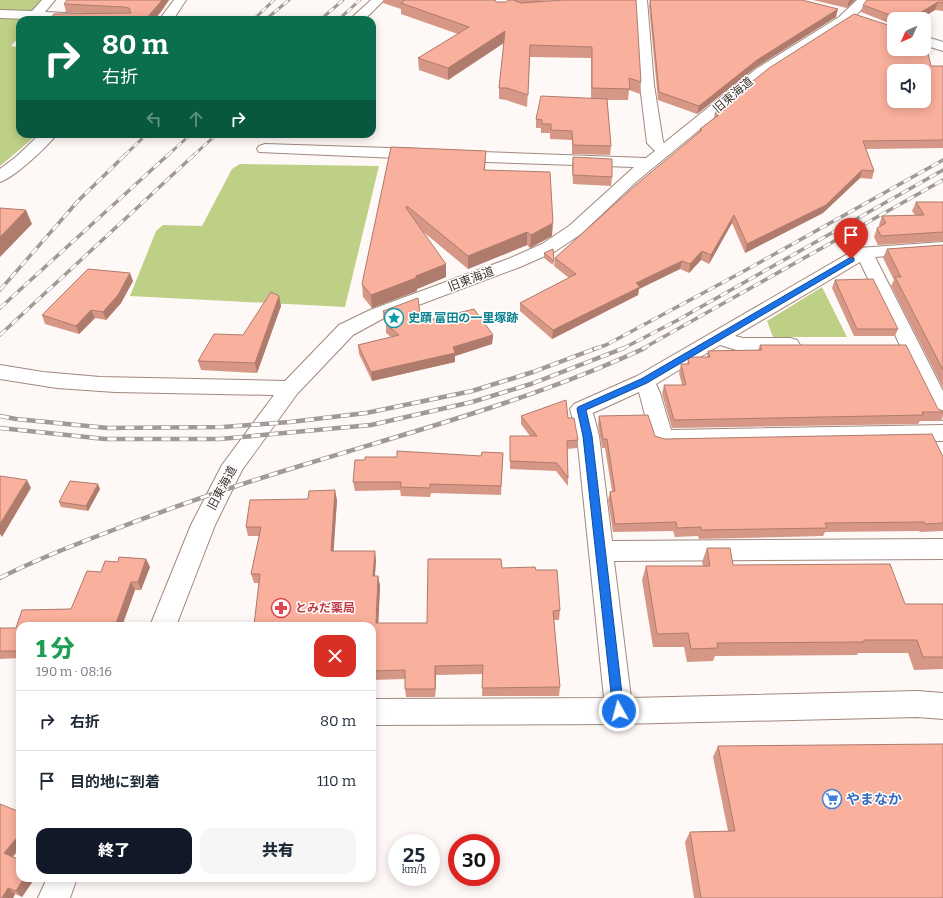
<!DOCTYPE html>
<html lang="ja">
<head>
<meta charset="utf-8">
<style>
	:root { --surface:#fff; --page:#f6f6f7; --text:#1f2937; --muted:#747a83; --line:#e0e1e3; --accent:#111827 }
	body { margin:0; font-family:Bitter,"Noto Sans JP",serif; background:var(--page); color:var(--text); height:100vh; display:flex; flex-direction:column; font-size:15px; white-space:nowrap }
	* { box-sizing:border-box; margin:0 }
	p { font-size:13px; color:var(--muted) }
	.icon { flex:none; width:22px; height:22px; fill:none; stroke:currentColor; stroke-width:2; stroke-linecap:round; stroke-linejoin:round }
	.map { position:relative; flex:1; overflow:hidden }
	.details { position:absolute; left:16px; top:622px; width:360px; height:260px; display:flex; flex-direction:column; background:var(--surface); border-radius:12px; box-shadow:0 2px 10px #0003 }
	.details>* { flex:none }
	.guide { position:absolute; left:16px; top:16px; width:360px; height:122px; border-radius:12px; box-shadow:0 2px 10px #0003; background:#0b6e4f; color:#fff; overflow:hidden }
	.needle { width:26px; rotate:225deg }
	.controls { position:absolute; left:887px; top:12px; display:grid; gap:8px }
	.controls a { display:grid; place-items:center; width:44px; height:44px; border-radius:8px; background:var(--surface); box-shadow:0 2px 10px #0003; font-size:20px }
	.speed { position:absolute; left:388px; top:834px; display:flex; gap:8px; font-size:20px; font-weight:700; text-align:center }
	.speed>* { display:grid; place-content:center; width:52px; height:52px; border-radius:50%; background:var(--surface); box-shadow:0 2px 10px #0003; line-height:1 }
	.speed small { font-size:10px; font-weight:400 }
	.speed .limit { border:6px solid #d22; background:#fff; color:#111 }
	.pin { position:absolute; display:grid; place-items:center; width:34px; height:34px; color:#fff; margin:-41px -17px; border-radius:50% 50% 50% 0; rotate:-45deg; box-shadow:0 0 4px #0007 }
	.pin .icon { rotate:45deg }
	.me { position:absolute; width:44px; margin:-22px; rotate:353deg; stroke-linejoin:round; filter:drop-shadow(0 0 3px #0008) }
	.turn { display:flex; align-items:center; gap:14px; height:84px; padding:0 20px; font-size:18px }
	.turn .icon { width:52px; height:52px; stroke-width:2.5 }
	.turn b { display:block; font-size:28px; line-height:34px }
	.lanes { display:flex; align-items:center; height:38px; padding:0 20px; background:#0003; justify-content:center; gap:20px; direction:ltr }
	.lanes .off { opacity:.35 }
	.round { display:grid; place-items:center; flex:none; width:42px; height:42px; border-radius:12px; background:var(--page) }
	.head { display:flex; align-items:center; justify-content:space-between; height:68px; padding:0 20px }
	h1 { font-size:24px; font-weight:800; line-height:30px; color:#1e9e55 }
	.primary-button { display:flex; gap:8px; margin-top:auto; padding:8px 20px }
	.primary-button a { flex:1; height:46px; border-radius:12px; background:var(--accent); color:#fff; font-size:16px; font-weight:800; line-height:46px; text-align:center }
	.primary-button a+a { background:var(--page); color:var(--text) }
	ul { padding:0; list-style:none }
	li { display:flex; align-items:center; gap:12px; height:60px; padding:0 20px; border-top:1px solid var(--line) }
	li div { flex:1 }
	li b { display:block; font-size:15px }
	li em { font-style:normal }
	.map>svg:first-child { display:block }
</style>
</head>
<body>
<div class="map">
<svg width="943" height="898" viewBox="0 0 943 898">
	<rect width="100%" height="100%" fill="#fef8f6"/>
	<g fill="#becf86">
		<path d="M0,0h44l-10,10 -6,2 -28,-1z"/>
		<path d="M0,18l34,1 -14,1v16l-9,10 9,2v86h18l-38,32z"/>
		<path d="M240,164l139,2 -34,141 -215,-11 26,-65 7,-6 39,1 30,-57z"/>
		<path d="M822,287l25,50h-74l-6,-16z"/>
	</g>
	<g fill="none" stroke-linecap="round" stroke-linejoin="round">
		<g stroke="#a0887e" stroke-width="2">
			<g id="minor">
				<path d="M42,0h13l-10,12 80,4 5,1 2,3h-77l-55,-2v-8l32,1z"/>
				<path d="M174,0h12l-13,20h-14z"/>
				<path d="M371,0h13l-20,20h-15z"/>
				<path d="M635,0h12l7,85 9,57 1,1 92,-74 83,-52 18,-17h13l-21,23 -83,52 -129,106 -56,53 -27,18 -34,15 -136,51 -31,17 -56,59 -55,76 -27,55 -39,101h-26l41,-101 31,-60 52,-70 -159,-3 -58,-4 -57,-9v-14l43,7 57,5 185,4 54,-56 31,-15 138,-51 34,-15 27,-18 65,-59 -178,-6 -6,-2 -2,-3 2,-3 6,-2 190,7 9,-7 -8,-8 -7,-58z"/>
				<path d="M924,36l19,6v9l-19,-6z"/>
				<path d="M40,134h17c-9,12 -43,44 -57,48v-13l17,-13z"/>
				<path d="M265,144l155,5 6,2 2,3 -2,3 -6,2 -161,-7 -2,-3 2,-3z"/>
				<path d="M943,242v10l-68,5 68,134v29l-8,-3 -3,-5 -72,-150 -125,74 8,2h47l7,2 3,5 -3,5 -7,2h-47l-23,-7 -64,39 4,9 11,37 272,-5v16l-281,5 -8,-2 -3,-6 -12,-46 -46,21 6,23 13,105 331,-2v20l-329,2 17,137 286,-7 26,2v26l-26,-2 -298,7 -247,1v-26l232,-1 -27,-262 -7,-27 4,-5 63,-28 221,-128z"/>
				<path d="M47,878h30l-7,20h-32z"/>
			</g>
		</g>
		<use href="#minor" fill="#fff" fill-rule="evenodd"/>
		<g stroke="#a19996" stroke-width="3">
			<g id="rail-far2">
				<path d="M253,20l21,-20"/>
				<path d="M265,20l24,-20"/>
				<path d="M320,20l23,-20"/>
				<path d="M338,20l22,-20"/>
				<path d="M125,155l22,-21"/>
				<path d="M168,155l23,-21"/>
				<path d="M194,155l23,-21"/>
			</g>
		</g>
		<g stroke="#a19996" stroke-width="3.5">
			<g id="rail-far1">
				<path d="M0,290l78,-89 48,-47"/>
				<path d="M0,308l169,-154"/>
				<path d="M0,335l195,-181"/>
				<path d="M594,349l12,-4 140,-75 197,-110"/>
				<path d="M622,349l54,-28 267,-151"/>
				<path d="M642,349l301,-169"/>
			</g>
		</g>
		<g stroke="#a19996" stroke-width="4.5">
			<g id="rail">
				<path d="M0,416l16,3 92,9 115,-1 67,-5 76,-9 106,-22 61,-19 64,-24"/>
				<path d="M0,428l105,11h115l151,-14 101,-23 59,-18 93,-36"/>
				<path d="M0,578c35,-18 71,-32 108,-46 64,-25 129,-47 195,-67 115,-35 232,-66 342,-117"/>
			</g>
		</g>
		<use href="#rail-far2" stroke="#fff" stroke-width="2" stroke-dasharray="6" stroke-linecap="butt"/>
		<use href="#rail-far1" stroke="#fff" stroke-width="2.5" stroke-dasharray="8" stroke-linecap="butt"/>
		<use href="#rail" stroke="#fff" stroke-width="3" stroke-dasharray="9" stroke-linecap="butt"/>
	</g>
	<g fill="#d69786">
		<path d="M169,0l-9,13 -54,1 -40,-2 -2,-8z"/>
		<path d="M383,0h112l1,2h10l2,-2h50l-17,1 100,81 -1,12 -11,-4 -1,10h-21l4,46 -1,9 -38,-1v-14l-22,-1v-6h-9v-5h-5v-9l55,-21v-40l-61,-1 -3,50 -21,-7 -7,-1v-11l5,-45 -56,37 -29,-10 -1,-12 40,-24 -57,-20v-5l-18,-6z"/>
		<path d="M650,0l186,17 -81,51 -58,46 -39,-14 -9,-94z"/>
		<path d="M813,0h42l-8,8z"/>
		<path d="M943,0v11l-8,-1 -15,9h-26v6l-33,-13 2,-7z"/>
		<path d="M931,66h12v82l-77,1 8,22 -2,8 -12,-1 -37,35 -78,40 -13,-30 -23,41 -8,-4 -12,13 -9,-4 -41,20 -1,6 -86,44 -32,-28v-8l49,-25 -15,-12 1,-8 144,-126 1,-3 14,-11 1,-6z"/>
		<path d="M391,147l95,4 -1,19 67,66 -22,12 -3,-3 -59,24 -47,-39 25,47 -29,12v2l-45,17 -9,-11 -1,-13z"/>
		<path d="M573,157l39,20 -1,9 -38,-2 -1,-18z"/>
		<path d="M916,202h27v39l-65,4 -4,-8 3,-9 3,-1 -1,-2 3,-9 33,-1 -3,-4z"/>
		<path d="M943,245v143l-52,-102 3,-6 -11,-22 4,-9z"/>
		<path d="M544,253l10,8 -1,4 -9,-7z"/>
		<path d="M835,280l63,49 -3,7h-41l-22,-48z"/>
		<path d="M133,281l-12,22 -15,17 -11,-2 -16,16 -34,-10 -3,-9z"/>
		<path d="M279,296l2,10 -24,67 -56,-3 -3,-9 45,-26z"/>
		<path d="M383,311l38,11 72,13 -1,9 -37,12v6l-83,19 -13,-27 -1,-9 33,-8 -5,-4v-9h1l-4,-4z"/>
		<path d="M760,345l178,64 5,2v5l-2,5h-21l-2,3 -246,4 -10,-34 2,-9h18l-3,-12 2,-9h6l1,-5 19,-2 1,-6 50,-1z"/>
		<path d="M521,416l47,2 10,22 -1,8 -10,1 1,29v8l-12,-15 -46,-2v-33h20l-9,-12z"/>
		<path d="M599,416l65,23 279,18v74l-23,1 -1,-1 -94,1 -2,4 -124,3 -1,-3 -23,1 -2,-6 -60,1 -5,-32 2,-8 2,-1 -7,-43h-3l-4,-23z"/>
		<path d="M503,453l-2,42 -70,-2 -1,4 -29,-1 -1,-6 -45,1 -2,-9 12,-22 32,-3 84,-1z"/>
		<path d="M100,489l-12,22 -27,-4 -2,-5z"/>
		<path d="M337,500l-4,51 43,9 -1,16h3l2,10 -2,37h49l75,-55 34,2 24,40 -1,10h-5l6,67 -1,9h-77l1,-22 -47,1 -1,22h-29l-1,-8v-10l-33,1v-54l-118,-1 5,-42h-5l-3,-9 8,-38h-11l-2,-9z"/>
		<path d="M707,548l26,17 172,39h38v65l-29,1 -6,-17h-50l-1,2 -142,1 -2,5 -26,1 -3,-15h-31l-11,-67 4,-14h57l-1,-4z"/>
		<path d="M119,557l27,2 4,8 -9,23h-6l-13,36h-102v32l-20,1v-31h16l6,-18 49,-1 16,-38 14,1 4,-11 13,1z"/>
		<path d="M718,746l225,152h-249l-9,-56 5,-10 38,-1 -15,-74z"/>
		<path d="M20,812v36l-7,9 7,21h15l-13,19 -7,-3 -2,4h-13z"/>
	</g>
	<g fill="#ae7b6d">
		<path d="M162,0h7l-9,13 -6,7h-9z"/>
		<path d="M850,0h5l-8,8 2,-7z"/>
		<path d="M938,2l-3,8 -15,9h-3l1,-5z"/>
		<path d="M838,9l-2,8 -81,51 -58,46 2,-8 58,-46z"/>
		<path d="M505,31v11l-57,38v-12z"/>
		<path d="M862,170l-2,8 -37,35 -78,40 2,-9z"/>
		<path d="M26,210l6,14 -32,33v-20z"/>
		<path d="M734,215l-2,8 -23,41 2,-9z"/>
		<path d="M553,223l-1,13 -22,12 1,-13z"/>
		<path d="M527,232v13l-59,24v-13z"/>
		<path d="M702,251l-1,9 -12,13 1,-9z"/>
		<path d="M682,261l-2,8 -41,20 -1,6 -86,44 1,-9 83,-47z"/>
		<path d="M446,264v13l-29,12v2l-45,17 -1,-13 45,-19z"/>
		<path d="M130,273l3,8 -12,22 -15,17 -3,-8z"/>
		<path d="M279,296l2,10 -24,67 -2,-10z"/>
		<path d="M91,310l4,8 -16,16 -3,-8z"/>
		<path d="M493,335l-1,9 -37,12v6l-83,19 -1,-9z"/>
		<path d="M27,480l4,8 -29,49 -2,-3v-10z"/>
		<path d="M98,484l2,5 -12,22 -2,-5z"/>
		<path d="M335,490l2,10 -4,61 -2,-10z"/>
		<path d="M375,551l1,9 -2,26 -1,-10z"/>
		<path d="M146,559l4,8 -9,23 -3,-8z"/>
		<path d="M378,576l2,10 -2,46 -2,-9z"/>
		<path d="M131,582l4,8 -13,36h-7z"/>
		<path d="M435,666l1,9 -1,22z"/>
		<path d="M20,834v14l-10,11 -6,-6z"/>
		<path d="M24,878h11l-13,19 -6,-6z"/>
		<path d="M8,888l7,6 -2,4h-11z"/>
	</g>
	<g fill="#f9b09c" stroke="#ae7b6d" fill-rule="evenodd">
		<path d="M67,0h95l-4,5 -13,15h-96l5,-6 77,-1 -2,-5 -6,-1 -59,-3z"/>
		<path d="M404,0h91l1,2h10l2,-2h7v1l6,2 42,-3h73l5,82 -12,-4 1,11 -38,-1v-41l-62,-2 -2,50 -21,-7h-8l6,-57 -57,37 -30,-10 51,-31 -68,-24 4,-3z"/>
		<path d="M650,0h152l36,9 -81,51 -58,46 -40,-14z"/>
		<path d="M867,0h76v3l-5,-1 -20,12 1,5h-21v-1l-35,-13z"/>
		<path d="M854,14l40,13v22h30v-12l7,29h12v74l-80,1 11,30 -12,-1 -36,35 -79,39 -13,-29 -23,40 -9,-4 -12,13 -8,-3 -46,22 4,4 -87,43 -33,-27 56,-29 -21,-16 82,-74 65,-54 -2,-1 20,-15 -5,-2 54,-44zM894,71h30v30h-30z"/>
		<path d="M541,96l66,3 4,47 -38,-1 -1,-14 -21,-1v-6h-9v-4l-6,-1z"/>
		<path d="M391,147l95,4 -2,19 66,2 3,51 -22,12 -4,-3 -59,24 -61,-50 -1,2 40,56 -30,12v2l-45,17 -9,-11z"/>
		<path d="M573,157l39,2v18l-39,-2z"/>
		<path d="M916,202h27v30l-62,4 -4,-8 9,-5 -4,-7 42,-1z"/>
		<path d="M0,208l26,2 -26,27z"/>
		<path d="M943,245v125l-48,-93h6l-14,-28z"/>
		<path d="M553,249l1,12 -10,-8z"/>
		<path d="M88,269l42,4 -12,22 -15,17 -12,-2 -15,16 -34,-11z"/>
		<path d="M873,279l25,50h-41l-22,-49z"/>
		<path d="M271,292l8,4 -24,67 -57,-2 16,-27 29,1z"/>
		<path d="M418,298l3,24 53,-13 19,26 -40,12 2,6 -84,19 -13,-27 41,-10 -13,-11 6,-3 -9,-10z"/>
		<path d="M760,345h146l32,64 5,2v1h-21l1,3 -249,5 -10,-35h22l-5,-21h8l-1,-5 3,-2h19l-2,-6 54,-1z"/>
		<path d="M566,400l2,18h6l4,22 -11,1 1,37 -11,-15 -47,-2v-25h27l-16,-20z"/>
		<path d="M648,415l7,21 9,3 268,-5 11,23v66l-18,1 -1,-2 -99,1 2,5 -126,2v-3l-24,1 -1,-6 -61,2 -5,-32 5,-1 -8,-52h-4l-4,-23z"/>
		<path d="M397,451l84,5 1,-4 21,1 -2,33 -71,-2v4l-30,-1 1,-5h-48l2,-22h10v-3h32z"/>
		<path d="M0,476l27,4 -27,44z"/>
		<path d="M70,481l28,3 -12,22 -27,-4z"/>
		<path d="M335,490l-4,61h44l-2,25h5l-2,47h51l1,-64h73l1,9 33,-1 1,3h21l3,40 -7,1 7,76 -78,1 1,-23 -48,1v23h-30v-19l-33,1v-45h-174l1,-2 55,1 6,-51h-9l10,-47h-15l4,-27 58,-1 1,-8z"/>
		<path d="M707,548h23l3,17 157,-1 15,40h38v53h-20l-6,-17h-53v2l-147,1 1,5 -27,1 -3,-16 -31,1 -11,-68h64z"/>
		<path d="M119,557l27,2 -8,23h-7l-16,44h-95v25h-20v-23h16l6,-18 49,-1 16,-38 14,1 4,-11 13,1z"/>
		<path d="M943,744v154h-242l-11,-66 45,-1 -17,-85z"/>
		<path d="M0,804l20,8v22l-16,19 16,7v18h4l-8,13 -8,-3 -6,10h-2z"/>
	</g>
	<path fill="#1a73e8" stroke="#114b97" d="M851,257l3,1v3l-207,122 -61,27 6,26 32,275 -1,4 -4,1 -4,-1 -2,-4 -30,-275 -6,-27 1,-2 63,-28z"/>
	<defs>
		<g id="sight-ring" transform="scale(1)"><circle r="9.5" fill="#fff" stroke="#0f9aa8" stroke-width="1.5"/><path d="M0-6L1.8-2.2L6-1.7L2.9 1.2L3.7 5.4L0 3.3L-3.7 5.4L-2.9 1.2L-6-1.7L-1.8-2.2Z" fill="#0f9aa8"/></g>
		<g id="pharmacy-ring" transform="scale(1)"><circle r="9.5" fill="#fff" stroke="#e0444e" stroke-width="1.5"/><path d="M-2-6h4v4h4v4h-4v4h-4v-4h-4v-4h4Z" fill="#e0444e"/></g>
		<g id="supermarket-ring" transform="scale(1)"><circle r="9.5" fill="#fff" stroke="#3f7fe0" stroke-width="1.5"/><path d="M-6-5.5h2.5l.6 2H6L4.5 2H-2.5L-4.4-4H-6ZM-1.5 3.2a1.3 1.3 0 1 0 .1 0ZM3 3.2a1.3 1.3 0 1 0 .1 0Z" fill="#3f7fe0"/></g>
	</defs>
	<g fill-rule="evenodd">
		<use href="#sight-ring" x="394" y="318"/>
		<use href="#pharmacy-ring" x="281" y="608"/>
		<use href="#supermarket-ring" x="832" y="799"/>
	</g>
	<g text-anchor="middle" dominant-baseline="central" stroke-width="3" stroke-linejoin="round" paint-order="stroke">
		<g font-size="12" fill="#3f3531" stroke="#fff">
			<text transform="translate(733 95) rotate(-40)">旧東海道</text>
			<text transform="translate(471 279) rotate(-21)">旧東海道</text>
			<text transform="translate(222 488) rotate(-62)">旧東海道</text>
		</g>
		<g font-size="12" font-weight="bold" fill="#0d838f" stroke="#fff" text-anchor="start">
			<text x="408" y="318">史蹟 富田の一里塚跡</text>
		</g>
		<g font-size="12" font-weight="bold" fill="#be3a42" stroke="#fff" text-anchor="start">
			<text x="295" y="608">とみだ薬局</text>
		</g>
		<g font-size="14" font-weight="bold" fill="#366cbe" stroke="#fff" text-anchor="start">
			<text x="846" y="799">やまなか</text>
		</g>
	</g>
</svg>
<div class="controls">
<a><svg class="needle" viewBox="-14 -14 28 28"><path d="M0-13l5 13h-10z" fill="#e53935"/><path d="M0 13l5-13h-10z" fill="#747a83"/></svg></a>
<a><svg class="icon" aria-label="sound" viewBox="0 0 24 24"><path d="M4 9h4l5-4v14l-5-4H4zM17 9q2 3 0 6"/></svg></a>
</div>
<div class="speed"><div>25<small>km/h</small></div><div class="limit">30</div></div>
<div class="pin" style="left:851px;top:259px;background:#d93025"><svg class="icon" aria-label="arrive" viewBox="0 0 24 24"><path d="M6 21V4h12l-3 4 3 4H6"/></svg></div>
<svg class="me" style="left:619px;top:711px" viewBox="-20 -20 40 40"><circle r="17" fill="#1a73e8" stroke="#fff" stroke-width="3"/><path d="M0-11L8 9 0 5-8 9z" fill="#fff"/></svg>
<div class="guide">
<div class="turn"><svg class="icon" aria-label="right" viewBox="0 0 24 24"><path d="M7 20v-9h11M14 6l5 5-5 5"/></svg><div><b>80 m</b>右折</div></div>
<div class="lanes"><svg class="icon off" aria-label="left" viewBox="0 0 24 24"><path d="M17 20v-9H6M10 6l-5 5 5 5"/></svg><svg class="icon off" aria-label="ahead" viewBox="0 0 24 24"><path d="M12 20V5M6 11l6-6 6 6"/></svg><svg class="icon" aria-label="right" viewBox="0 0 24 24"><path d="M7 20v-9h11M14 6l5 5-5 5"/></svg></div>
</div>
<section class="details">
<div class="head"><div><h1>1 分</h1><p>190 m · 08:16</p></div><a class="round" style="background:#d93025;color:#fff"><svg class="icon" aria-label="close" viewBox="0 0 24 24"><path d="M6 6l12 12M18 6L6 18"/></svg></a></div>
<ul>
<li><svg class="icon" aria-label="right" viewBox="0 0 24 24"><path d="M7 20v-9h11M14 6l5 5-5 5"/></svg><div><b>右折</b></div><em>80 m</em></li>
<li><svg class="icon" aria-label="arrive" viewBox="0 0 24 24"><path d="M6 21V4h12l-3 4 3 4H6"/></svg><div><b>目的地に到着</b></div><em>110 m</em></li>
</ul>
<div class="primary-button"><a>終了</a><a>共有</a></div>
</section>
</div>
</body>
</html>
